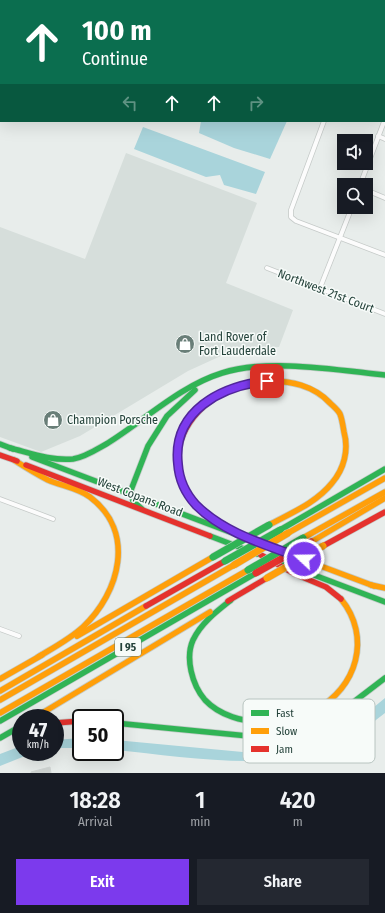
<!DOCTYPE html>
<html lang="en">
<head>
<meta charset="utf-8">
<style>
	:root { --surface:#171b24; --page:#242831; --text:#f1f3f6; --muted:#9ea1a6; --accent:#7c3aed }
	body { margin:0; font-family:"Fira Sans Condensed",sans-serif; background:var(--page); color:var(--text); height:100vh; display:flex; flex-direction:column; font-size:15px; white-space:nowrap }
	* { box-sizing:border-box; margin:0 }
	p { font-size:13px; color:var(--muted) }
	.icon { flex:none; width:22px; height:22px; fill:none; stroke:currentColor; stroke-width:2; stroke-linecap:round; stroke-linejoin:round }
	.map { position:relative; height:773px; overflow:hidden }
	.sheet { display:flex; flex-direction:column; background:var(--surface); flex:1 }
	.sheet>* { flex:none }
	.hud { position:absolute; left:0px; top:0px; width:385px; height:122px; box-shadow:0 4px 16px #0002; background:#0b6e4f; color:#fff; overflow:hidden }
	.tools { position:absolute; left:337px; top:134px; display:grid; gap:8px }
	.tools a { display:grid; place-items:center; width:36px; height:36px; border-radius:0px; background:var(--surface); box-shadow:0 4px 16px #0002; font-size:20px }
	.speed { position:absolute; left:12px; top:709px; display:flex; gap:8px; font-size:20px; font-weight:700; text-align:center }
	.speed>* { display:grid; place-content:center; width:52px; height:52px; border-radius:50%; background:var(--surface); box-shadow:0 4px 16px #0002; line-height:1 }
	.speed small { font-size:10px; font-weight:400 }
	.speed .limit { border:2px solid #111; border-radius:6px; background:#fff; color:#111 }
	.pin { position:absolute; display:grid; place-items:center; width:34px; height:34px; color:#fff; margin:-17px; border-radius:8px; box-shadow:0 2px 6px #0006 }
	.me { position:absolute; width:44px; margin:-22px; rotate:291deg; stroke-linejoin:round; filter:drop-shadow(0 0 3px #0008) }
	.turn { display:flex; align-items:center; gap:14px; height:84px; padding:0 16px; font-size:18px }
	.turn .icon { width:52px; height:52px; stroke-width:2.5 }
	.turn b { display:block; font-size:28px; line-height:34px }
	.lanes { display:flex; align-items:center; height:38px; padding:0 16px; background:#0003; justify-content:center; gap:20px; direction:ltr }
	.lanes .off { opacity:.35 }
	.eta { display:flex; justify-content:space-evenly; align-items:center; height:68px; text-align:center }
	.eta b { font-size:24px; font-weight:600; line-height:28px }
	.cta { display:flex; gap:8px; margin-top:auto; padding:8px 16px }
	.cta a { flex:1; height:46px; border-radius:0px; background:var(--accent); color:#fff; font-size:16px; font-weight:600; line-height:46px; text-align:center }
	.cta a+a { background:var(--page); color:var(--text) }
	.map>svg:first-child { display:block }
</style>
</head>
<body>
<div class="map">
<svg width="385" height="773" viewBox="0 0 385 773">
	<rect width="100%" height="100%" fill="#e8edeb"/>
	<path fill="#d6dedb" d="M126,153l131,50 -31,80 67,27 -14,37 -34,2 -22,6 -35,16 -108,65 -39,16 -41,-15v-210l85,32z"/>
	<g fill="#a9d4db">
		<path d="M201,121h86l-17,38 -36,-11 -35,-15z"/>
		<path d="M143,127l122,45 -9,22 -32,-9 -4,-10 -14,2 -72,-28z"/>
		<path d="M385,698v15c-19,15 -38,30 -62,38 -61,20 -144,5 -208,-1v-10l150,14 25,-1 49,-17z"/>
		<path d="M81,738v10h-26v-8z"/>
		<path d="M21,746v6h14l-35,14v-12z"/>
	</g>
	<path fill="#cfd4d2" stroke="#d1d6d4" d="M50,767l1,6h-20v-1z"/>
	<g fill="none" stroke-linecap="round" stroke-linejoin="round">
		<g stroke="#c5cac8" stroke-width="5.5">
			<g id="street">
				<path d="M122,0l2,1"/>
				<path d="M336,0l1,1"/>
				<path d="M310,1l1,-1"/>
				<path d="M384,80h1"/>
				<path d="M324,121l-33,89v7l5,4 89,34"/>
				<path d="M378,136l7,3"/>
				<path d="M360,185l25,-66"/>
				<path d="M366,190l19,8"/>
				<path d="M267,268l118,46"/>
				<path d="M320,288l32,-81"/>
				<path d="M0,499l53,20"/>
				<path d="M0,629l19,7"/>
			</g>
		</g>
		<g stroke="#c3cbc8" stroke-width="7">
			<g id="fast">
				<path d="M0,98l1,-2"/>
				<path d="M0,444l13,5"/>
				<path d="M10,448c20,5 41,13 63,11 13,-2 24,-10 35,-16 37,-23 72,-57 114,-70 46,-15 115,-3 163,2"/>
				<path d="M32,457l219,83"/>
				<path d="M142,509l-9,-8 -2,-11 17,-44 19,-30 28,-26"/>
				<path d="M280,530l105,-61"/>
				<path d="M210,536l47,18"/>
				<path d="M277,561l108,41"/>
				<path d="M231,600c-14,11 -30,23 -38,40 -8,18 -1,45 12,60 14,15 39,23 59,21"/>
				<path d="M0,721l256,-148"/>
				<path d="M115,723l143,14 31,-3 23,-7 22,-10 51,-39"/>
				<path d="M0,738l21,-12"/>
			</g>
		</g>
		<g stroke="#c3cbc8" stroke-width="7">
			<g id="slow">
				<path d="M202,408c32,-30 96,-39 128,-5 3,3 8,7 10,11 2,5 3,12 4,18 5,18 0,37 -12,51 -16,20 -41,30 -63,42"/>
				<path d="M14,460c11,7 22,14 34,20 14,6 30,8 42,17 46,35 30,95 -7,130 -13,12 -30,21 -45,30"/>
				<path d="M288,533l97,-55"/>
				<path d="M303,538l82,-46"/>
				<path d="M251,540l123,46"/>
				<path d="M311,542l74,-44"/>
				<path d="M371,585l14,3"/>
				<path d="M77,636l136,-79"/>
				<path d="M0,679l42,-24"/>
				<path d="M0,691l146,-85"/>
				<path d="M0,700l234,-135"/>
				<path d="M0,713l248,-143"/>
				<path d="M34,718l176,-106"/>
				<path d="M264,721c17,-1 35,-3 51,-11 42,-22 57,-73 26,-111"/>
			</g>
		</g>
		<g stroke="#c3cbc8" stroke-width="7">
			<g id="jam">
				<path d="M58,1l1,-1"/>
				<path d="M202,408c-25,24 -34,61 -11,90 12,15 30,26 46,36"/>
				<path d="M0,455l17,6"/>
				<path d="M26,465l184,71"/>
				<path d="M323,546l62,-34"/>
				<path d="M261,555l34,19 31,13 15,12"/>
				<path d="M228,601l39,-23"/>
				<path d="M146,606l79,-45"/>
				<path d="M55,723l26,-2"/>
			</g>
		</g>
		<use href="#street" stroke="#fcfcfc" stroke-width="4"/>
		<use href="#fast" stroke="#30b455" stroke-width="5.5"/>
		<use href="#slow" stroke="#ff9f0a" stroke-width="5.5"/>
		<use href="#jam" stroke="#e5322d" stroke-width="5.5"/>
		<g stroke="#c3ccc9" stroke-width="8" stroke-linecap="butt">
			<g id="fast-bridge">
				<path d="M213,557l56,-32"/>
				<path d="M225,561l55,-31"/>
				<path d="M248,570l55,-32"/>
			</g>
		</g>
		<g stroke="#c3ccc9" stroke-width="8" stroke-linecap="butt">
			<g id="slow-bridge">
				<path d="M234,565l54,-32"/>
				<path d="M267,578l56,-32"/>
			</g>
		</g>
		<g stroke="#c3ccc9" stroke-width="8" stroke-linecap="butt">
			<path id="jam-bridge" d="M256,573l55,-31"/>
		</g>
		<use href="#fast-bridge" stroke="#30b455" stroke-width="7"/>
		<use href="#slow-bridge" stroke="#ff9f0a" stroke-width="7"/>
		<use href="#jam-bridge" stroke="#e5322d" stroke-width="7"/>
	</g>
	<g fill="none" stroke-linecap="round" stroke-linejoin="round">
		<g stroke="#51269a" stroke-width="10">
			<path id="route" d="M267,381c-46,5 -95,30 -89,83 1,15 8,30 18,41 29,29 71,40 108,54"/>
		</g>
		<use href="#route" stroke="#7c3aed" stroke-width="7"/>
	</g>
	<defs>
		<g id="shop-disc" transform="scale(1)"><circle r="9.5" fill="#697e78" stroke="#f7fbf9"/><path d="M-5-2.5h2.3a2.7 3.5 0 0 1 5.4 0H5L5.5 6h-11ZM-1.5-2.5h3a1.5 2.3 0 0 0-3 0Z" fill="#fff"/></g>
	</defs>
	<g fill-rule="evenodd">
		<use href="#shop-disc" x="185" y="344"/>
		<use href="#shop-disc" x="53" y="420"/>
	</g>
	<g text-anchor="middle" dominant-baseline="central" stroke-width="3" stroke-linejoin="round" paint-order="stroke">
		<rect fill="#f7fbf9" stroke="#637a73" stroke-width="1" x="115" y="638" width="26" height="18" rx="3"/>
		<g font-size="11" font-weight="bold" fill="#24423a">
			<text x="128" y="647">I 95</text>
		</g>
		<g font-size="12" fill="#24423a" stroke="#f7fbf9">
			<text transform="translate(326 291) rotate(21)">Northwest 21st Court</text>
			<text transform="translate(140 497) rotate(21)">West Copans Road</text>
		</g>
		<g font-size="12" fill="#24423a" stroke="#f7fbf9" text-anchor="start">
			<text x="199" y="337">Land Rover of<tspan x="199" dy="14">Fort Lauderdale</tspan></text>
			<text x="67" y="420">Champion Porsche</text>
		</g>
	</g>
	<rect x="243" y="699" width="132" height="64" rx="6" fill="#f7fbf9" stroke="#b8c4c0" stroke-width="1"/>
	<rect x="251" y="710" width="18" height="6" fill="#30b455"/>
	<rect x="251" y="728" width="18" height="6" fill="#ff9f0a"/>
	<rect x="251" y="746" width="18" height="6" fill="#e5322d"/>
	<g font-size="11" fill="#24423a">
		<text x="276" y="717">Fast</text>
		<text x="276" y="735">Slow</text>
		<text x="276" y="753">Jam</text>
	</g>
</svg>
<div class="tools">
<a><svg class="icon" aria-label="sound" viewBox="0 0 24 24"><path d="M4 9h4l5-4v14l-5-4H4zM17 9q2 3 0 6"/></svg></a>
<a><svg class="icon" aria-label="search" viewBox="0 0 24 24"><circle cx="10" cy="10" r="6"/><path d="M15 15l6 6"/></svg></a>
</div>
<div class="speed"><div>47<small>km/h</small></div><div class="limit">50</div></div>
<div class="pin" style="left:267px;top:381px;background:#d93025"><svg class="icon" aria-label="arrive" viewBox="0 0 24 24"><path d="M6 21V4h12l-3 4 3 4H6"/></svg></div>
<svg class="me" style="left:304px;top:559px" viewBox="-20 -20 40 40"><circle r="17" fill="#7c3aed" stroke="#fff" stroke-width="3"/><path d="M0-11L8 9 0 5-8 9z" fill="#fff"/></svg>
<div class="hud">
<div class="turn"><svg class="icon" aria-label="ahead" viewBox="0 0 24 24"><path d="M12 20V5M6 11l6-6 6 6"/></svg><div><b>100 m</b>Continue</div></div>
<div class="lanes"><svg class="icon off" aria-label="left" viewBox="0 0 24 24"><path d="M17 20v-9H6M10 6l-5 5 5 5"/></svg><svg class="icon" aria-label="ahead" viewBox="0 0 24 24"><path d="M12 20V5M6 11l6-6 6 6"/></svg><svg class="icon" aria-label="ahead" viewBox="0 0 24 24"><path d="M12 20V5M6 11l6-6 6 6"/></svg><svg class="icon off" aria-label="right" viewBox="0 0 24 24"><path d="M7 20v-9h11M14 6l5 5-5 5"/></svg></div>
</div>
</div>
<section class="sheet">
<div class="eta">
<div><b>18:28</b><p>Arrival</p></div>
<div><b>1</b><p>min</p></div>
<div><b>420</b><p>m</p></div>
</div>
<div class="cta"><a>Exit</a><a>Share</a></div>
</section>
</body>
</html>
